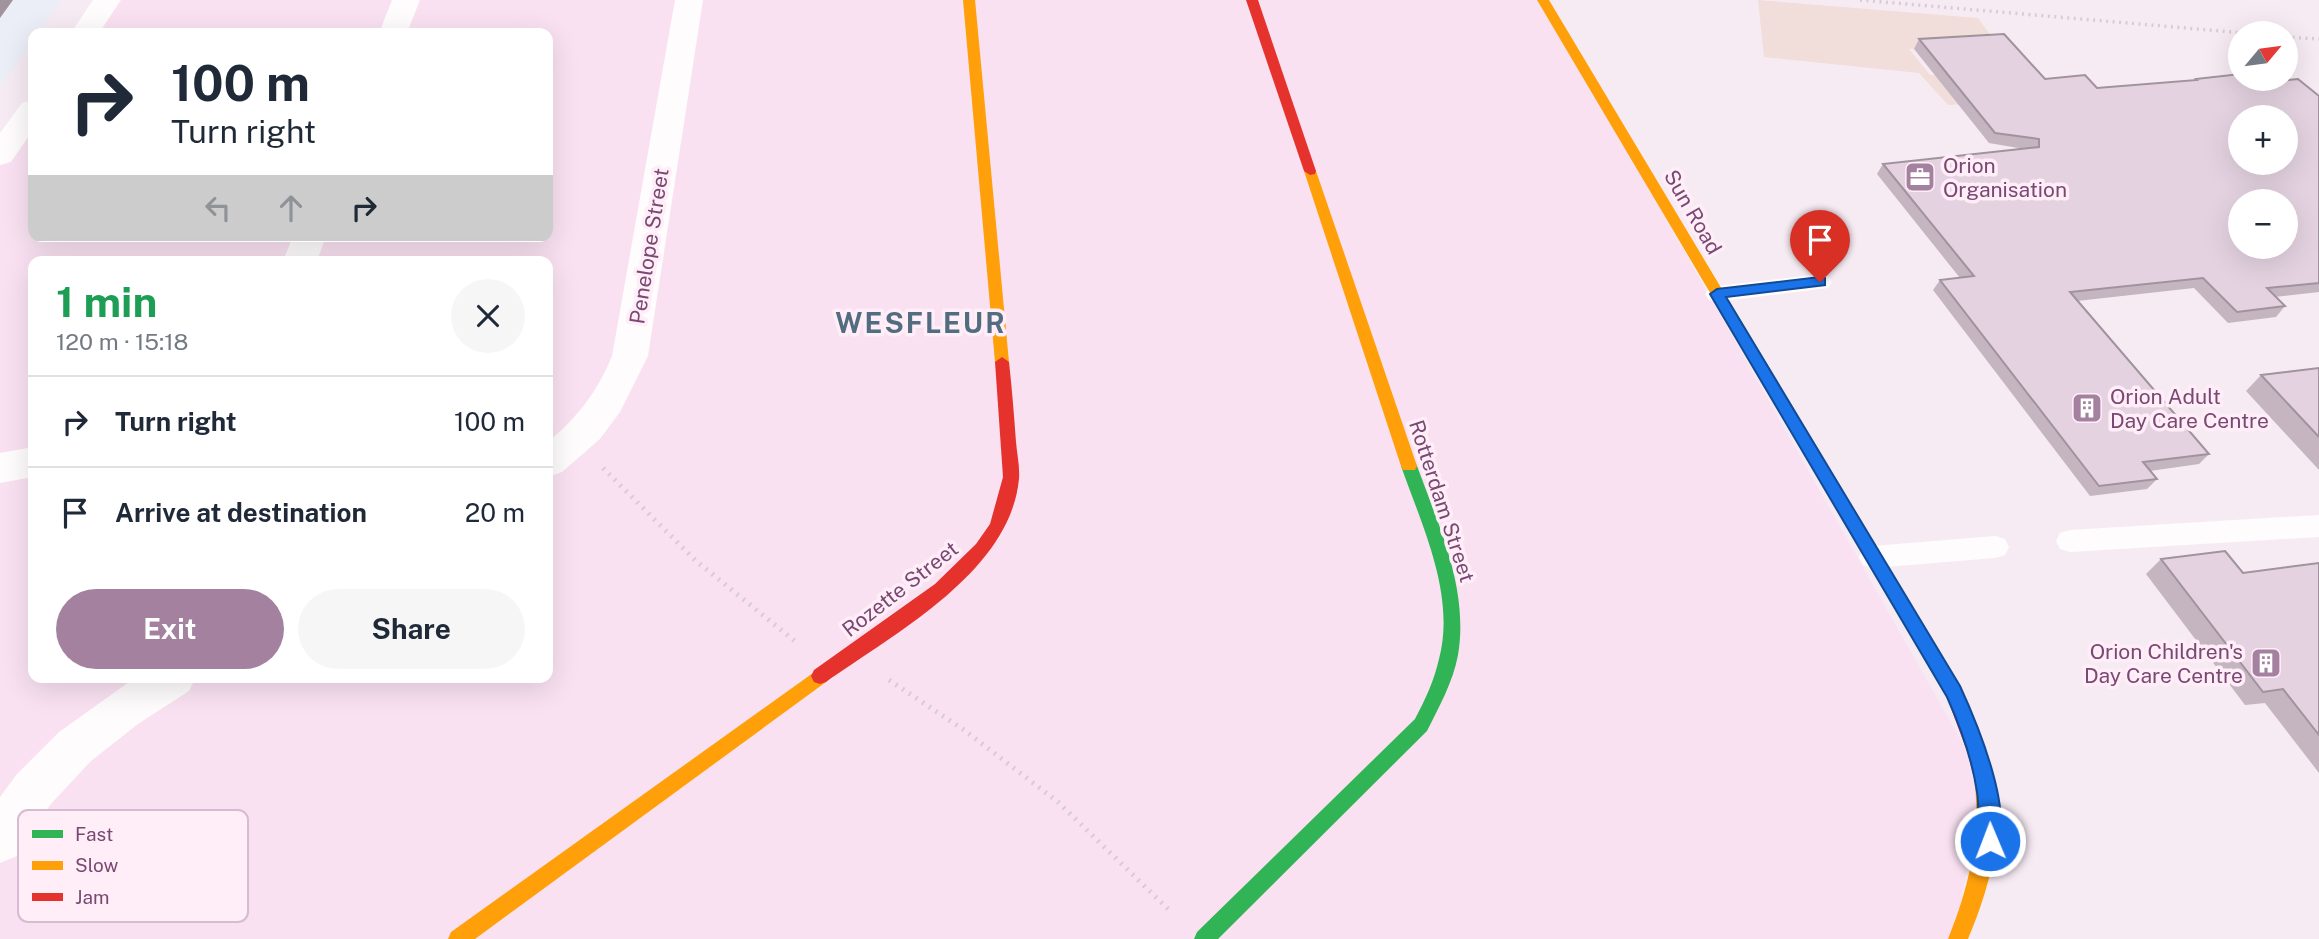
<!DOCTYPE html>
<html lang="en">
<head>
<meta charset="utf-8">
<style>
	:root { --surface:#fff; --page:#f6f6f7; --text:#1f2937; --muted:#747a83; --line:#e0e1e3; --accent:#a4829f }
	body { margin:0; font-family:"Public Sans",sans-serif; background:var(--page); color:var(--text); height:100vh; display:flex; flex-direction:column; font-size:26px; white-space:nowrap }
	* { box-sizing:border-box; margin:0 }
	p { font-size:23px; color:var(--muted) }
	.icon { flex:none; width:38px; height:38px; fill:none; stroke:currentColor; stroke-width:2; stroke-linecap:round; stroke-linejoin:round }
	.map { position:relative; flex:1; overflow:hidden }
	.sheet { position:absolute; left:28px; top:256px; width:525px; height:427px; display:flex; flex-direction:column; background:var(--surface); border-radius:14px; box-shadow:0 7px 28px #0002 }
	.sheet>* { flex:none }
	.guide { position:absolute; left:28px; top:28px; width:525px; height:214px; border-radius:14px; box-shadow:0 7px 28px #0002; background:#fff; color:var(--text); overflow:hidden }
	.needle { width:46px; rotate:61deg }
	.controls { position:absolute; left:2228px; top:21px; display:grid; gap:14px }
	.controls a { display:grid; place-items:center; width:70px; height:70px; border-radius:50%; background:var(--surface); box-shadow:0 7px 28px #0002; font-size:35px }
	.pin { position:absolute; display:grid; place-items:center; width:60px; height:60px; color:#fff; margin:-72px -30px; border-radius:50% 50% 50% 0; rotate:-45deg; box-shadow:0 0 7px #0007 }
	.pin .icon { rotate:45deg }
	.me { position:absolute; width:77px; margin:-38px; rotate:359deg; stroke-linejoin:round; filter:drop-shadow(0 0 5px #0008) }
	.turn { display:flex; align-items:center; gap:24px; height:147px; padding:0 28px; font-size:32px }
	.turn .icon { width:91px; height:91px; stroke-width:2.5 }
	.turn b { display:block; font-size:49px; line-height:60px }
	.lanes { display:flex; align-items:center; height:66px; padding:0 28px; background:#0003; justify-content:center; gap:35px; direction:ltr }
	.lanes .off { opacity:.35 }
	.round { display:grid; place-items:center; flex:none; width:74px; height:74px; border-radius:37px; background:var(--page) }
	.summary { display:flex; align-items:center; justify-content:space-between; height:119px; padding:0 28px }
	h1 { font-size:42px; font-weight:700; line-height:52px; color:#1e9e55 }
	.cta { display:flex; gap:14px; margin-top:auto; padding:14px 28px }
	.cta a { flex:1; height:80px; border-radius:42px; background:var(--accent); color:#fff; font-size:28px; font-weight:700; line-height:80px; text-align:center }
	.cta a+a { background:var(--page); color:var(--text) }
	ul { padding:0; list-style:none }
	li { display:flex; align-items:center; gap:21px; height:91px; padding:0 28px; border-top:2px solid var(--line) }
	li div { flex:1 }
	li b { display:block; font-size:26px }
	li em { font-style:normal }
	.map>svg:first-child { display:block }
</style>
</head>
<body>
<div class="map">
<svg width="2319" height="939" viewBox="0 0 2319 939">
	<rect width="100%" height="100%" fill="#f7ebf3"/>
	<path fill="#f9e1f1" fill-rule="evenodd" d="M106,0h1436l442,781 -30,158h-1954v-786l33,-47v130h515v-203h-465zM33,261h515v416h-515z"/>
	<path fill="#ebeef7" d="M0,0h62l-23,33h-6v8l-33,46z"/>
	<path fill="#f1ddd9" d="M1758,0l220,18 18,25 -87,6 21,26 88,-4 -14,30 -56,4 -29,-32 -155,-16z"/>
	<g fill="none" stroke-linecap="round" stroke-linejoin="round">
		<g stroke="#d9cbd6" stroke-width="3.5" stroke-dasharray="2 4.5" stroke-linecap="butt">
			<path d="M1860,0l384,33"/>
			<path d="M2286,37l33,2"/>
		</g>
		<g stroke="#d9cbd6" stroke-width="5" stroke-dasharray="2 6" stroke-linecap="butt">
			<path d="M603,468l92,92 101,82"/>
			<path d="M889,680l75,50 94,72 110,107"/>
		</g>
		<g fill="#fefcfd" fill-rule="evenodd">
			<path d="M1820,274l8,2 4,6 -4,6 -111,14 -8,-2 -4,-6 4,-6 8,-2z"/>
			<path d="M2319,515v22l-249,15 -10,-3 -4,-8 4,-8 10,-3z"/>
			<path d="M1995,536l10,3 4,8 -4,8 -10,3 -122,10 -10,-3 -4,-8 4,-8 10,-3z"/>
		</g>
		<g fill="#fefcfd" fill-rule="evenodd">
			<path d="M93,0h28l-22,33h-28z"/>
			<path d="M392,0h28l-13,33h-28z"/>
			<path d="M675,0h28l-55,356 -28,56 -20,27 -38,33 -14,5v-35c29,-24 50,-51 64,-86z"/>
			<path d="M33,100v30l-22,32 -11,3v-32l22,-30z"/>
			<path d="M293,236h33l-9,25h-34z"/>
			<path d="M33,447v30l-33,6v-30z"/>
			<path d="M136,677h60l-7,14 -51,33 -47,37 -41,44 -33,51 -17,7v-66l17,-23 42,-42z"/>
		</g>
		<path fill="#30b455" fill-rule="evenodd" d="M1409,460l6,2 2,4c22,60 52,124 41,189 -5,27 -19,52 -31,76l-209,208h-24l3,-7 218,-213c10,-19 19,-38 24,-60 17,-64 -17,-133 -38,-193l2,-4z"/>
		<g fill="#ff9f0a" fill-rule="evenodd">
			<path d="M963,0h12l34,362 -7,5 -7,-5z"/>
			<path d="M1537,0h12l238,398 3,4 -3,4h-10z"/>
			<path d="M1310,167l6,4 101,295 -2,4h-12l-2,-4 -97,-295z"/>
			<path d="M820,668l6,2 3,6 -3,6 -351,257h-27l3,-7z"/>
			<path d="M1984,775l7,3c19,43 -5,120 -23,161h-20c21,-52 32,-99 27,-155l2,-6z"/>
		</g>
		<g fill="#e5322d" fill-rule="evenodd">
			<path d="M1246,0h12l58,171 -1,3 -5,1 -6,-4z"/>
			<path d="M1002,357l7,5c3,27 5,53 7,80 1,12 4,25 3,37 -9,93 -124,154 -193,203l-6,2 -6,-2 -3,-6 3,-6 121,-86 41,-40 14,-20 13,-47 -8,-115z"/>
			<path d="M1782,396l5,2 173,288 26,68 7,30 -2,6 -7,3 -7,-3 -9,-36 -22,-59 -172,-293z"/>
		</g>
	</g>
	<g fill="#c4b5c1">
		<path d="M1919,39l126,40 52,9 98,-7 1,-2 83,2 40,15v196l-44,5 10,9 -9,11 -48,6 -34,-35 -117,13 132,153 -10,10 -49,7 7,8 -10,10 -57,7 -157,-206 7,-10 20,-2 -83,-104 6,-10 141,-15 -35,-6 -75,-94z"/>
		<path d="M2319,368v102l-73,-79 15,-16z"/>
		<path d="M2161,559l82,14 76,-10v210l-54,-70 -20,2 -99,-131z"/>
	</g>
	<path fill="#a0939d" d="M0,0h13l-13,18z"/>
	<g fill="#e4d2e0" stroke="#a0939d" stroke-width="2" fill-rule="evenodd">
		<path d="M2004,34l41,45 40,-4 12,13 100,-8 -1,-1 44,-5v5h36l3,2 19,-2 21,17v187l-52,5 18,18 -48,6 -34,-34 -133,14 139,162 -66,8 14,17 -58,7 -159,-206 34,-4 -91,-112 156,-17v-8l-44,-6 -76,-94zM2240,117h46v46h-46zM2240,201h46v46h-46z"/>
		<path d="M2319,368v69l-58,-62z"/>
		<path d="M2225,551l18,22 76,-10v172l-36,-46 -20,3 -102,-133z"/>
	</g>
	<path fill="#1a73e8" stroke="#114b97" stroke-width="2" d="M1820,277l5,1v7l-99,12 234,389c17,37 53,123 37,161l-7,3 -7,-3c-7,-15 -3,-37 -6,-55 -5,-34 -16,-64 -30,-95l-237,-403 7,-5z"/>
	<defs>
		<g id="office-square" transform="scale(1.575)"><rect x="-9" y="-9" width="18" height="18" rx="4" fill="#a4829f" stroke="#ffedf8"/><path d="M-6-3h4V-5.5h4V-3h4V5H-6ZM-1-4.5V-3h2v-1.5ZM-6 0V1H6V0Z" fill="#fff"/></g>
		<g id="building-square" transform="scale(1.575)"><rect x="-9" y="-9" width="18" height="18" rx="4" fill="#a4829f" stroke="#ffedf8"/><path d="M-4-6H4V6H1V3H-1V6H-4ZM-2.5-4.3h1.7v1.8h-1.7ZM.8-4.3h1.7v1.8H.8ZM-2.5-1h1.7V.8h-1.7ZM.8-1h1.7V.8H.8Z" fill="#fff"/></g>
	</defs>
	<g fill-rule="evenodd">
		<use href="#office-square" x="1920" y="177"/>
		<use href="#building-square" x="2087" y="408"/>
		<use href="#building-square" x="2266" y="663"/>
	</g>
	<g text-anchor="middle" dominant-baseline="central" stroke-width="7" stroke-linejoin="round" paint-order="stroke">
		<g font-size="21" fill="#784972" stroke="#ffedf8" text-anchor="start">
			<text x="1943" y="165">Orion<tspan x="1943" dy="24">Organisation</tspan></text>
			<text x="2110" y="396">Orion Adult<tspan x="2110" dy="24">Day Care Centre</tspan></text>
			<text x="2243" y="651" text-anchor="end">Orion Children's<tspan x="2243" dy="24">Day Care Centre</tspan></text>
		</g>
		<g font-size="21" fill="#784972" stroke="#ffedf8">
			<text transform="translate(1693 212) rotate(60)">Sun Road</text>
			<text transform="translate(649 246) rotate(-81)">Penelope Street</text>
			<text transform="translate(1442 501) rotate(72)">Rotterdam Street</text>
			<text transform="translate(900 589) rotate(-38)">Rozette Street</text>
		</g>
		<g font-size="28" font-weight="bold" letter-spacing="2" fill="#536d80" stroke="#ffedf8">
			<text x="921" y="322">WESFLEUR</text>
		</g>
	</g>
	<rect x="18" y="810" width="230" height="112" rx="10" fill="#ffedf8" stroke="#d6bcd0" stroke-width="2"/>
	<rect x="32" y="830" width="31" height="8" fill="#30b455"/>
	<rect x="32" y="861" width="31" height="9" fill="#ff9f0a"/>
	<rect x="32" y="893" width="31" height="8" fill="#e5322d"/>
	<g font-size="19" fill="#784972">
		<text x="75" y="841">Fast</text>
		<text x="75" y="872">Slow</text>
		<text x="75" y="904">Jam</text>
	</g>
</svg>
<div class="controls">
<a><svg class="needle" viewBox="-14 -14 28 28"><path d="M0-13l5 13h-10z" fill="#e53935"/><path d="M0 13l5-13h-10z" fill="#747a83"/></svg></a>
<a>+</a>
<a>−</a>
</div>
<div class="pin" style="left:1820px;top:282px;background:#d93025"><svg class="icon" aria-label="arrive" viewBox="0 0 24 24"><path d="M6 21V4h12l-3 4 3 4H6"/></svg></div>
<svg class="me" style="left:1990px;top:841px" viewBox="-20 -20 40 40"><circle r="17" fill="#1a73e8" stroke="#fff" stroke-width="3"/><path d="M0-11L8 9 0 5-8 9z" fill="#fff"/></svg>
<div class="guide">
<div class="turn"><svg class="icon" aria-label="right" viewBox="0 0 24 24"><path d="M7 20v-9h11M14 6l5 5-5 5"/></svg><div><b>100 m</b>Turn right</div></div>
<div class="lanes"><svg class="icon off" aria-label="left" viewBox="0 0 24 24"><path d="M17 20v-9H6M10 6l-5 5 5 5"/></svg><svg class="icon off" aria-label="ahead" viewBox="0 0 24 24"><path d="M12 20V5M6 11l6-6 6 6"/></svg><svg class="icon" aria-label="right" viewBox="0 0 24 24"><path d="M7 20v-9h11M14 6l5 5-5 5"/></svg></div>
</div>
<section class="sheet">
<div class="summary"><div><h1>1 min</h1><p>120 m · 15:18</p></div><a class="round"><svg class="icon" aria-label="close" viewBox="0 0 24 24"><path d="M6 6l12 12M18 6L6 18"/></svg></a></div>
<ul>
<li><svg class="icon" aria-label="right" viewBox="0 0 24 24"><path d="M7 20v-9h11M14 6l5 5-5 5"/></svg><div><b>Turn right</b></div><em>100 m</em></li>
<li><svg class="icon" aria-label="arrive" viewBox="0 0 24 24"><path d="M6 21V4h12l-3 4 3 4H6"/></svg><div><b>Arrive at destination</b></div><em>20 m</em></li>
</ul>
<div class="cta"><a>Exit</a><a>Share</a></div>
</section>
</div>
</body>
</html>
